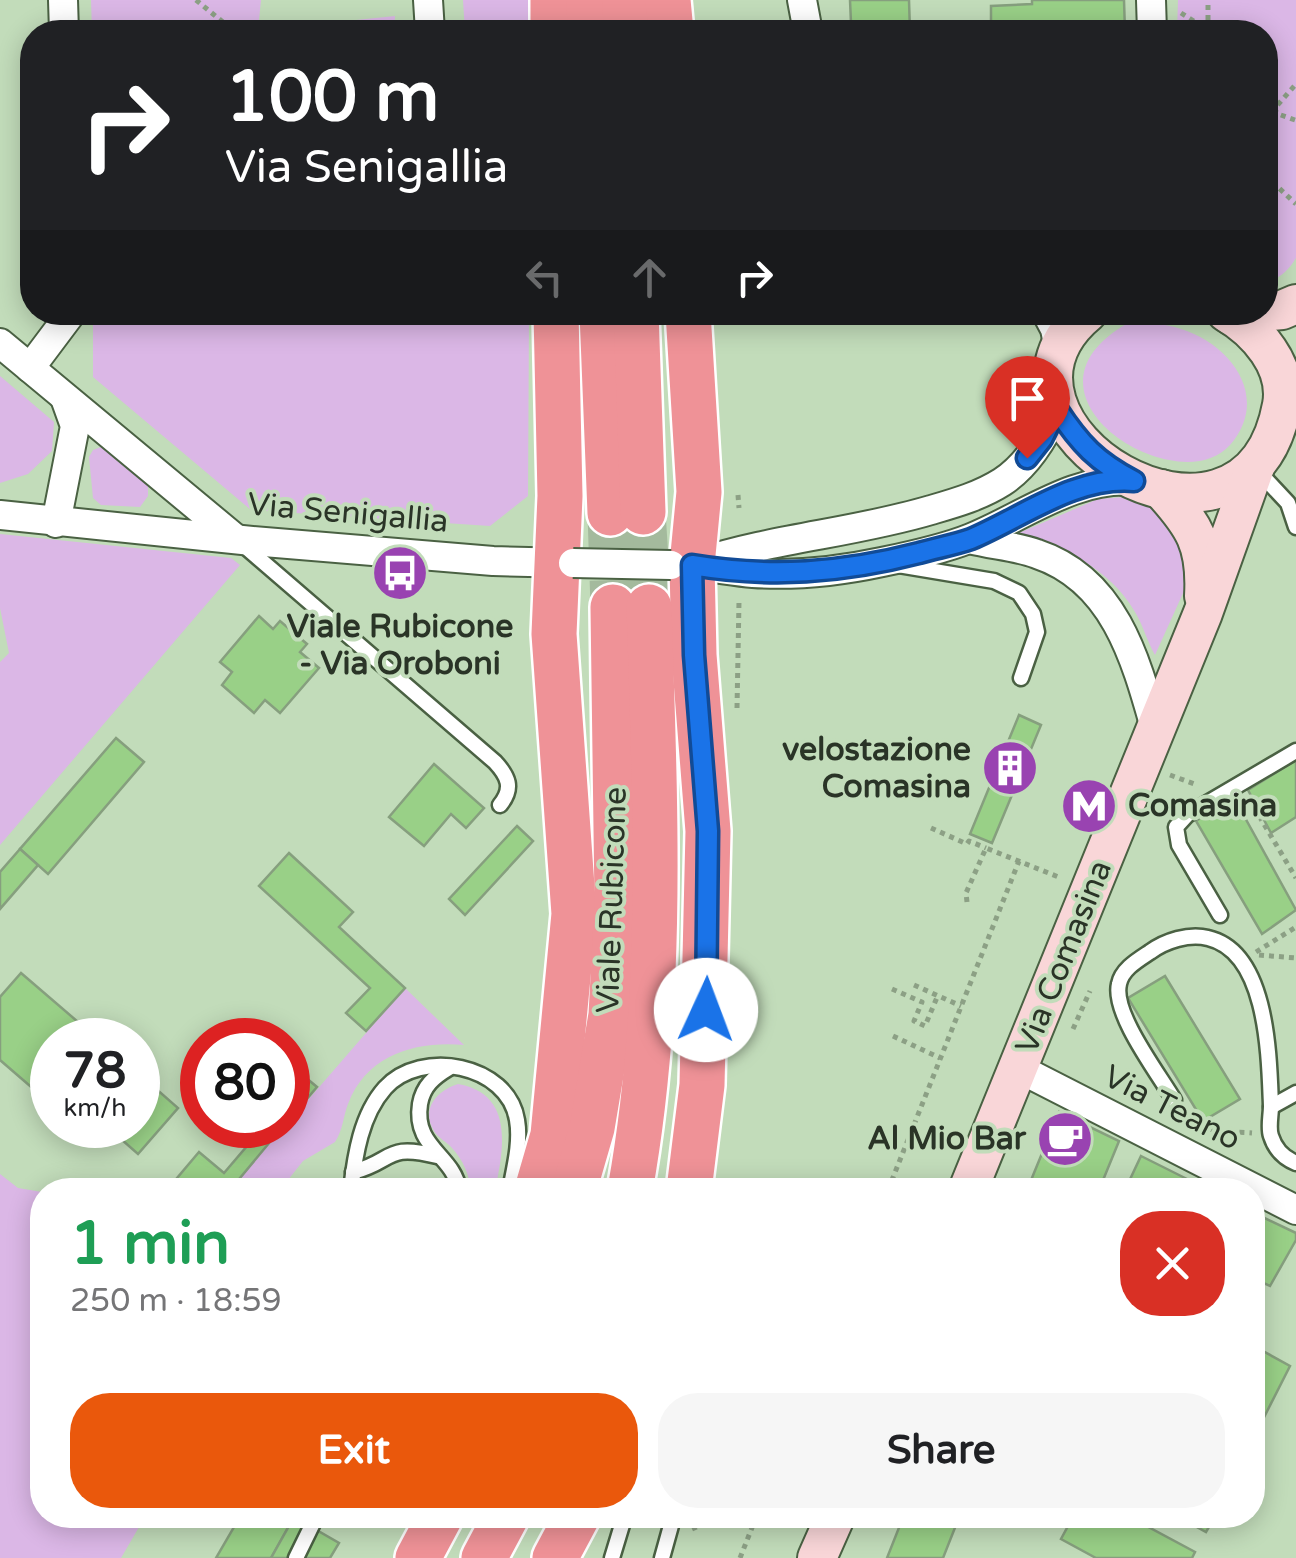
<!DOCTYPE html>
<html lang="en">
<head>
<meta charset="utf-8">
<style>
	:root { --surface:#fff; --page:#f6f6f6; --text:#202124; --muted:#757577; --accent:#ea580c }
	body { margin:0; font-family:"Varela Round",sans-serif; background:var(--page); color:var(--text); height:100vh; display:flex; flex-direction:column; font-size:38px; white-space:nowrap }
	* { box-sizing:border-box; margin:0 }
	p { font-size:32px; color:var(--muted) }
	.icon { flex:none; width:55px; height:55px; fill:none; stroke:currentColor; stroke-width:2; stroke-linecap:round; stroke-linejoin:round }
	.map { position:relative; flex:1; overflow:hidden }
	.drawer { position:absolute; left:30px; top:1178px; width:1235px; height:350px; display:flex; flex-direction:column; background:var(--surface); border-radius:40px; box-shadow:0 5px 25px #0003 }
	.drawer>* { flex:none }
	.banner { position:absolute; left:20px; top:20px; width:1258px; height:305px; border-radius:40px; box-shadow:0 5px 25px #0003; background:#202124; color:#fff; overflow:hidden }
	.speed { position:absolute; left:30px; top:1018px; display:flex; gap:20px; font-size:50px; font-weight:700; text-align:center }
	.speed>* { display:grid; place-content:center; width:130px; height:130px; border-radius:50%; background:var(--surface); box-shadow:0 5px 25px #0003; line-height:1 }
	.speed small { font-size:25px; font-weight:400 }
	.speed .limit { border:15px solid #d22; background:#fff; color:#111 }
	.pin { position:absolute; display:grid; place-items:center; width:85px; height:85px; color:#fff; margin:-102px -42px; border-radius:50% 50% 50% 0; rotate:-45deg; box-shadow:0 0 10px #0007 }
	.pin .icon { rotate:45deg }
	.me { position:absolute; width:110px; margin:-55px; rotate:2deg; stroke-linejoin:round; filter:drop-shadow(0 0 8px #0008) }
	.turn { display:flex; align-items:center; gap:35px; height:210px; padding:0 40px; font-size:45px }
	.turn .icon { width:130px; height:130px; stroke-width:2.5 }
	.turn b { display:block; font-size:70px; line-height:85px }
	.lanes { display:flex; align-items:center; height:95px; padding:0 40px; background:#0003; justify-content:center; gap:50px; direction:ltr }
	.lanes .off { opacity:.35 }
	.round { display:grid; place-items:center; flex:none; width:105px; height:105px; border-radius:40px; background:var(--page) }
	.head { display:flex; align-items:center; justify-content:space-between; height:170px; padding:0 40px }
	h1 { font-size:60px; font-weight:800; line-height:75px; color:#1e9e55 }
	.button { display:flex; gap:20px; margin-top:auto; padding:20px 40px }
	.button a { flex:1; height:115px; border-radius:40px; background:var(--accent); color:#fff; font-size:40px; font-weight:800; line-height:115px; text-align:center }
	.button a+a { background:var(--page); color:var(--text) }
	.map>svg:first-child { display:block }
</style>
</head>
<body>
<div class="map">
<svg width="1296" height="1558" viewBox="0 0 1296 1558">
	<rect width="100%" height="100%" fill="#c2dcba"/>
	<g fill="#dbb7e6">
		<path d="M91,0h170l-3,30 137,-14 -1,16h-302z"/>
		<path d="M463,0h66l1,32h-65z"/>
		<path d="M1178,0h118v258c-7,12 -17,21 -31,25v-251h-88z"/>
		<path d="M93,313h436l-1,183 -38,30 -239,-16 -158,-133z"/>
		<path d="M1128,323c17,0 36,0 53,6 50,15 90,69 49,116 -52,59 -229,-50 -102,-122z"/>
		<path d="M0,376l54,46 -2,29 -24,23 -28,9z"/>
		<path d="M101,447l47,38v11l-8,11 -39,-2 -8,-7 -4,-41 4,-7z"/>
		<path d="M1125,497l18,5 17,11 23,32 1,46 -29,64c-8,-14 -12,-30 -20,-43 -26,-45 -71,-63 -116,-79l79,-34z"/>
		<path d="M0,534l231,24 9,7 -240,280v-183l9,-9 -9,-45z"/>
		<path d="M405,988l59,57c-48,-4 -97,9 -116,59 -5,13 -5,26 -13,38l-32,19 -23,29h-50z"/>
		<path d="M458,1084c56,10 46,64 37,106h-24c-2,-16 -8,-30 -19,-42 -5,-6 -14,-10 -18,-17 -14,-22 4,-41 24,-47z"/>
		<path d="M0,1174l18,14 24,4v323h104l-25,43h-121z"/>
	</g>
	<g fill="#99d087" stroke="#869f7e" stroke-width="2.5">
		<path d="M850,0h59l1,32h-64v-9h5z"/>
		<path d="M1032,0h92l1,32h-134v-26l41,-2z"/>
		<path d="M259,616l14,13 7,-8 27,23 -7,8 19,16 -39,45 -15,-13 -11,13 -32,-28 10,-13 -12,-10z"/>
		<path d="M1019,715l22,10 -49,118 -22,-9z"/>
		<path d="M116,738l28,24 -96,112 -28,-25z"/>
		<path d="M1296,760v57l-25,16 -23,-43z"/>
		<path d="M434,764l50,44 -18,20 -15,-14 -27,32 -35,-29z"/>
		<path d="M1233,796l63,114 -34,24 -66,-113z"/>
		<path d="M517,826l16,15 -68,74 -16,-16z"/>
		<path d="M20,849l18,16 -38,44v-37z"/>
		<path d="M289,853l64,59 -14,15 66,61 -39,43 -20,-18 24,-25 -111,-102z"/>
		<path d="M21,973l78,67h-47v65l-52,-45v-63z"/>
		<path d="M1165,976l75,123 -37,22 -75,-123z"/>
		<path d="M293,1067l24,20 -29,34v-48z"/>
		<path d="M138,1073l40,35 -40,46 -33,-29h33z"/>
		<path d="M1059,1112l60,29 -20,49h-72z"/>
		<path d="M243,1125h41l-54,65h-52l-6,-6 27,-32 25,21 23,-27 -12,-11z"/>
		<path d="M1141,1156l68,34h-84z"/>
		<path d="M1252,1212l44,21v7l-26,46 -18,-8z"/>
		<path d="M1252,1345l38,21 -38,75z"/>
		<path d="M241,1515h49l4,2 -23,41h-55z"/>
		<path d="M904,1515h56l-17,43h-56z"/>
		<path d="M1074,1515h52l69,37 -3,6h-96l-35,-19z"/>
		<path d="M1175,1515h41l-10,17z"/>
		<path d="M294,1517l45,26 -9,15h-59z"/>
	</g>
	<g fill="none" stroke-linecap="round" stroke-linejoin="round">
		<g stroke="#a4ba9d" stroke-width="45" stroke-dasharray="45 22" stroke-linecap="butt">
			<path d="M643,512l6,95"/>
			<path d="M610,513l3,94"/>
		</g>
		<g stroke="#4a6143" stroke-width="19">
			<g id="service">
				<path d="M1259,472l29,31 8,24"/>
				<path d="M241,543l254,219c13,14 19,26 5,43"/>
				<path d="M898,565l96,16 25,12 14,21 4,18 -16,46"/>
				<path d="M1220,915l-41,-70 -3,-18 11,-12 109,-64"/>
				<path d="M449,1068c-15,9 -26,18 -29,36 -7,44 34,51 39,86"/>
				<path d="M1174,1100c-16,-27 -62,-87 -55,-116 3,-15 19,-24 31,-32 15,-11 39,-19 58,-14 60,14 61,118 63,168 0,9 -3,22 0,30 4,13 13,22 25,27"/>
				<path d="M1271,1107l25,-14"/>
				<path d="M353,1172c42,-11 31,-29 84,-16"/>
				<path d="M351,1190c4,-35 10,-75 34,-102 36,-40 123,-24 132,32 4,23 -3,48 -7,70"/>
				<path d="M296,1558l21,-43"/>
				<path d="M612,1558l13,-43"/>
				<path d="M662,1558l10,-36"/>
			</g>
		</g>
		<g stroke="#4a6143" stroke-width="32">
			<g id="minor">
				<path d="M63,0l1,32"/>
				<path d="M428,0l2,32"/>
				<path d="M802,0l6,32"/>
				<path d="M1151,0l1,32"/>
				<path d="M1046,312l9,17 4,20"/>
				<path d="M0,343l236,196"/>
				<path d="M30,368l42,-56"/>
				<path d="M0,515l252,26 241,20 78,2"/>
				<path d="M56,523l19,-97 -10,-28"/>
				<path d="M970,539c22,6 46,7 67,15 78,26 99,106 119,177"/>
				<path d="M698,563c76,-25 156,-30 233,-53 24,-7 49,-14 71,-28 26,-17 43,-46 55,-73"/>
				<path d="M677,565c26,0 51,6 76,8 43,3 87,-2 129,-11 29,-6 62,-13 89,-24 52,-21 104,-62 163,-57"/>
				<path d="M1018,1068l278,142"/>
			</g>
		</g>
		<g stroke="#4a6143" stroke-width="42">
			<g id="secondary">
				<path d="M1088,312c-134,111 158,289 194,93 7,-39 -25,-75 -56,-93"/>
				<path d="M1231,315l51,-5 14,-6"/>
				<path d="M1161,489c33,36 46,56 43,107"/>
				<path d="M968,1190l235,-577 52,-146"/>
				<path d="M817,1558l19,-43"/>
			</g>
		</g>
		<g stroke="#fff" stroke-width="50">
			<g id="trunk">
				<path d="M553,0v32"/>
				<path d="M589,0l1,32"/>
				<path d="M625,0l1,32"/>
				<path d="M668,0l3,32"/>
				<path d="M602,312l8,201"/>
				<path d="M636,312l7,200"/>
				<path d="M688,312l11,180 -7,73 2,90 14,176 -6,254 -13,105"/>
				<path d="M537,1190l16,-55 21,-221 -20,-280 6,-138 -4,-184"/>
				<path d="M574,1190l18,-62 19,-113 6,-113 -4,-295"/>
				<path d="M630,1190c35,-193 25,-388 19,-583"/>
				<path d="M418,1558l23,-43"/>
				<path d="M484,1558l23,-43"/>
				<path d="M555,1558l23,-43"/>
			</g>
		</g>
		<g stroke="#8ca085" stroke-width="5" stroke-dasharray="5 5" stroke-linecap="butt">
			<path d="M196,0l28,23 22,9"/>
			<path d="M1181,13l27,17"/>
			<path d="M1208,30v-30"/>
			<path d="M1295,120l-17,-6 -4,-5 22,-25"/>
			<path d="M1265,175l31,29"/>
			<path d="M1265,199l9,-13"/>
			<path d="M348,312l4,10"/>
			<path d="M738,495l1,13"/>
			<path d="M737,708l2,-107"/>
			<path d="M1170,775l27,10"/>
			<path d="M1249,799l47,79"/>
			<path d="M931,828l36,16 2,-3 17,7"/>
			<path d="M967,902l-1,-9 20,-45 75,30"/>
			<path d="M1256,952l40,-25"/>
			<path d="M1259,955l37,3"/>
			<path d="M914,985l47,21"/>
			<path d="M892,989l30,13 -8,19 11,5 13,-31"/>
			<path d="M1073,1029l17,-38"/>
			<path d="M893,1036l47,22"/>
			<path d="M1185,1113c19,22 41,18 67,20"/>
			<path d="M888,1190l131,-329"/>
			<path d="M692,1529l31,-14"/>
			<path d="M740,1558l17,-43"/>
		</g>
		<use href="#service" stroke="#fff" stroke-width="14"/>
		<use href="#minor" stroke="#fff" stroke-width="28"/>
		<use href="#secondary" stroke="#f9d6d8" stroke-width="38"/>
		<use href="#trunk" stroke="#ef9297" stroke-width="45"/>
		<g stroke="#4a6143" stroke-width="32" stroke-linecap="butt">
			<path id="minor-bridge" d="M573,563l98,2"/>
		</g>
		<use href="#minor-bridge" stroke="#fff" stroke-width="28"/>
	</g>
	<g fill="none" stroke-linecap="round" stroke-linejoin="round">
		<g stroke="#114b97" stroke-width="25">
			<path id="route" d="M706,1010l2,-179 -14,-176 -2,-90c78,13 150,8 227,-12 17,-5 35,-8 52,-14 52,-22 104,-63 163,-58 -37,-19 -54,-37 -77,-72l-15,30 -15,19"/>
		</g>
		<use href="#route" stroke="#1a73e8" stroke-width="18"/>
	</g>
	<defs>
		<g id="bus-disc" transform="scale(2.875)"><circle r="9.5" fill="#9943b1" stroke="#c2dcba"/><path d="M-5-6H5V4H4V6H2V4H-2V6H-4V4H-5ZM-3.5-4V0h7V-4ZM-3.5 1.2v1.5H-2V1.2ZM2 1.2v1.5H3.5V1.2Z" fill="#fff"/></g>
		<g id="building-disc" transform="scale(2.875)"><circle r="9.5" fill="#9943b1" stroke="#c2dcba"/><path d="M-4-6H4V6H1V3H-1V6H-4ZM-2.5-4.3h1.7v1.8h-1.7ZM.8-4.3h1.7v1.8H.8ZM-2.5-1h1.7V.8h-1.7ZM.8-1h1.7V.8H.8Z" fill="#fff"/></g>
		<g id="metro-disc" transform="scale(2.875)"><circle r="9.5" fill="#9943b1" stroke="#c2dcba"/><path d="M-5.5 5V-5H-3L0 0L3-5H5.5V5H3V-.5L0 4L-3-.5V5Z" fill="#fff"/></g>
		<g id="cafe-disc" transform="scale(2.875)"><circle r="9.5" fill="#9943b1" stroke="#c2dcba"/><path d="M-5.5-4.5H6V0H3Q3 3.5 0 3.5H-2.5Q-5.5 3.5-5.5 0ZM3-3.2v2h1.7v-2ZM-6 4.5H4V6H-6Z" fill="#fff"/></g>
	</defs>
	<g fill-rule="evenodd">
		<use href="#bus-disc" x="400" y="573"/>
		<use href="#building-disc" x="1010" y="768"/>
		<use href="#metro-disc" x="1089" y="806"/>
		<use href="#cafe-disc" x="1065" y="1139"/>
	</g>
	<g text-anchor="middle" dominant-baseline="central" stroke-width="8" stroke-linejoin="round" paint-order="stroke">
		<g font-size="32" fill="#2a3427" stroke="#c2dcba">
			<text transform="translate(348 513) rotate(5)">Via Senigallia</text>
			<text transform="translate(612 900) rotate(-88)">Viale Rubicone</text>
			<text transform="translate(1064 957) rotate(-68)">Via Comasina</text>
			<text transform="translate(1172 1108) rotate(27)">Via Teano</text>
		</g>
		<g font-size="32" font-weight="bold" fill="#2a3427" stroke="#c2dcba" text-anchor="end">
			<text x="400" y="627" text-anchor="middle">Viale Rubicone<tspan x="400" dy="37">- Via Oroboni</tspan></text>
			<text x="971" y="750">velostazione<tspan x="971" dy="37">Comasina</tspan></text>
			<text x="1128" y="806" text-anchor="start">Comasina</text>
			<text x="1026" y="1139">Al Mio Bar</text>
		</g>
	</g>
</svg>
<div class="speed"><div>78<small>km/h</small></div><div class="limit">80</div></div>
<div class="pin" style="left:1027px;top:458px;background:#d93025"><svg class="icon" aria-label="arrive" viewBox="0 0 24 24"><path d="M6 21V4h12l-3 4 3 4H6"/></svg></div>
<svg class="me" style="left:706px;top:1010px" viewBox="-20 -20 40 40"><circle r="19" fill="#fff"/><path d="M0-13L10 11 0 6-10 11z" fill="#1a73e8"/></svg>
<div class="banner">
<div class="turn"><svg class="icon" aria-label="right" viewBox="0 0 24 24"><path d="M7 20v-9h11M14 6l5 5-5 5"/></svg><div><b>100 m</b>Via Senigallia</div></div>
<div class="lanes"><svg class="icon off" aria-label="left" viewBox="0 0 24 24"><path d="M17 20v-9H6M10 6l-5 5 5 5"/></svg><svg class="icon off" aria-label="ahead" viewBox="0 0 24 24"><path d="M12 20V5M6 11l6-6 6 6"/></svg><svg class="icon" aria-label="right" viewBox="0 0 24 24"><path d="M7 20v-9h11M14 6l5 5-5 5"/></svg></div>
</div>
<section class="drawer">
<div class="head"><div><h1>1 min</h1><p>250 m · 18:59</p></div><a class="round" style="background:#d93025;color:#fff"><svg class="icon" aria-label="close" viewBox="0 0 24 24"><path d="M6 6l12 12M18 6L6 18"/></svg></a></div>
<div class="button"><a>Exit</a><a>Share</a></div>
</section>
</div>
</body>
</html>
